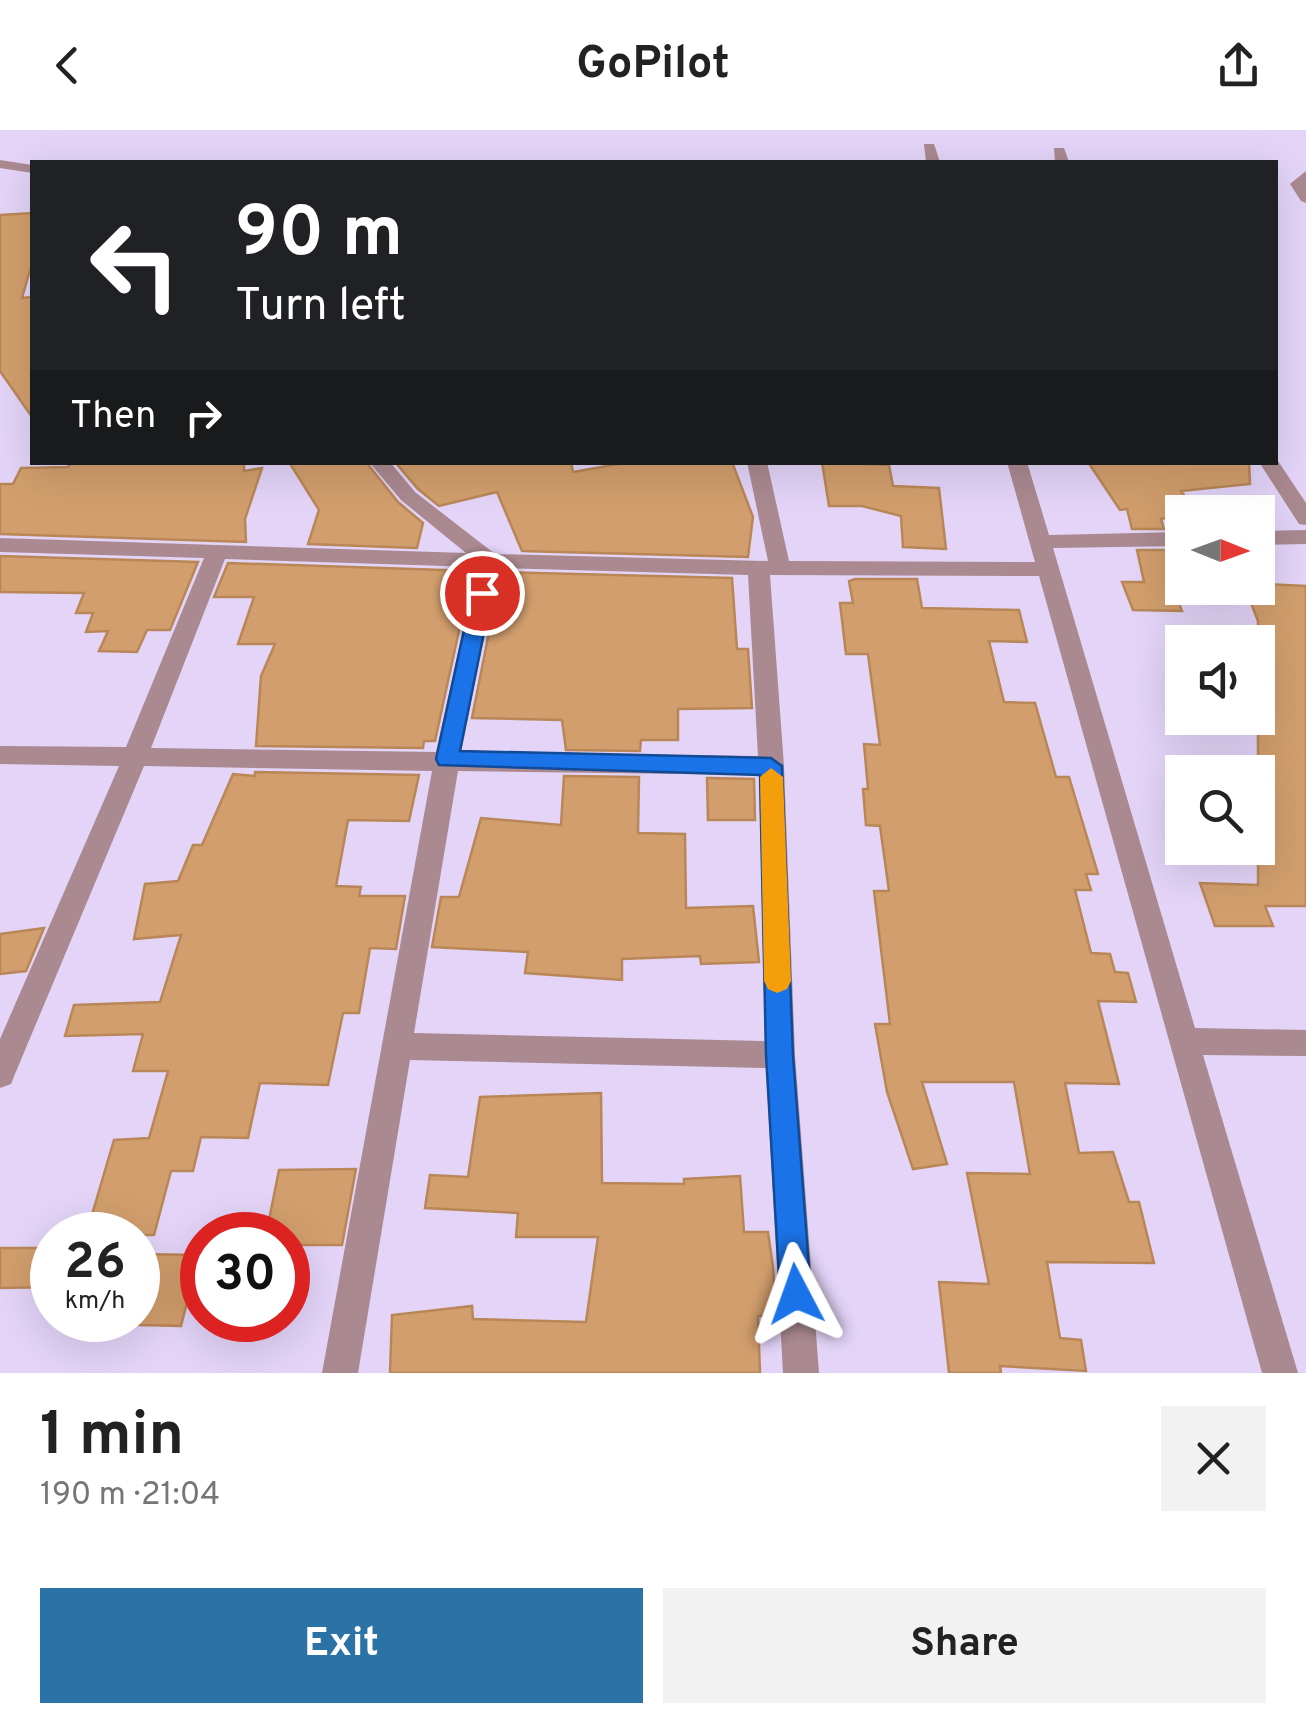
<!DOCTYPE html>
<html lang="en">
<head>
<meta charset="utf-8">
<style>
	:root { --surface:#fff; --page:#f2f2f2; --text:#222; --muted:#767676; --accent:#2b73a7 }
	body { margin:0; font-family:Overpass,sans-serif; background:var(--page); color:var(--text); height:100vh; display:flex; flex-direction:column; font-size:38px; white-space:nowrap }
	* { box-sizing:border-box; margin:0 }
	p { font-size:32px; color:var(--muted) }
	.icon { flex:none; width:55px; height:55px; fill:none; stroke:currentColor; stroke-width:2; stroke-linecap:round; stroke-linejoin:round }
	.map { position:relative; height:1243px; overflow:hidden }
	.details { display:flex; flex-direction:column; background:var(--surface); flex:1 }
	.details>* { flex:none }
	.banner { position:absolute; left:30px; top:30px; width:1248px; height:305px; border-radius:0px; box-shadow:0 10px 40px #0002; background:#202124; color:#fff; overflow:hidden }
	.needle { width:65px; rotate:91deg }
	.tools { position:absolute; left:1165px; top:365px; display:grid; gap:20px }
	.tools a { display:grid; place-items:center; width:110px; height:110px; border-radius:0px; background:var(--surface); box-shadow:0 10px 40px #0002; font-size:50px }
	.speed { position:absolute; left:30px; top:1082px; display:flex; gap:20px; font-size:50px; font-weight:700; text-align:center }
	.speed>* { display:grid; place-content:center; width:130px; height:130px; border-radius:50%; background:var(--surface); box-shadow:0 10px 40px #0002; line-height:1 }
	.speed small { font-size:25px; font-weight:400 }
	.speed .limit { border:15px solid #d22; background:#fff; color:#111 }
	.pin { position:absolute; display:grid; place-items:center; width:85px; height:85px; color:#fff; margin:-42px; border:5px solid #fff; border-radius:50%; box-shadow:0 2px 10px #0007 }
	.me { position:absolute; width:110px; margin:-55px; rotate:356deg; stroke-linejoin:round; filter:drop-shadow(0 0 8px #0008) }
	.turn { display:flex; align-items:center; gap:35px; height:210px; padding:0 40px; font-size:45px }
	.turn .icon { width:130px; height:130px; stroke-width:2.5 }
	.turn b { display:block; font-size:70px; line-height:85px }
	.then { display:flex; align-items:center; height:95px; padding:0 40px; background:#0003; gap:20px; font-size:38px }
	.round { display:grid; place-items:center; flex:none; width:105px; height:105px; border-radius:0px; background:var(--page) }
	.overview { display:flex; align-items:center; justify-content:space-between; height:170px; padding:0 40px }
	h1 { font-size:60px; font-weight:700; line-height:75px }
	.action { display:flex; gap:20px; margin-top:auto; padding:20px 40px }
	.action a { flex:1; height:115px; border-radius:0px; background:var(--accent); color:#fff; font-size:40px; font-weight:700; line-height:115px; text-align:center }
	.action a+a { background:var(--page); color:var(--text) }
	header { display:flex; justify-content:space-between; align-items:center; height:130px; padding:0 40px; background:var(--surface); font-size:45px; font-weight:700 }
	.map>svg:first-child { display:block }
</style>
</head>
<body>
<header><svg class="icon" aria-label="back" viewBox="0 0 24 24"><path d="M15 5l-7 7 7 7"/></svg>GoPilot<svg class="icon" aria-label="share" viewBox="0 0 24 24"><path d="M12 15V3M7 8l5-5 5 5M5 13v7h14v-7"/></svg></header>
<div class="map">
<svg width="1306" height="1243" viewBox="0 0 1306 1243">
	<rect width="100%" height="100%" fill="#fbe5d1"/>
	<path fill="#e3d4f8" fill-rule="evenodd" d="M0,0h1306v1243h-1306zM32,32h1243v300h-1243zM1182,382h76v76h-76zM1182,512h76v76h-76zM1182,642h76v76h-76zM52,1105h86v85h-86zM202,1105h86v85h-86z"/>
	<g fill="#d29e6d" stroke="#b98757" stroke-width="2.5">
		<path d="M32,83v50l-10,35 10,-1v120l-32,-46v-156z"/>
		<path d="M71,332h173v9l18,-3 -17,51 1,23 -246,-8v-50h13l8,-16 47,-1z"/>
		<path d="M289,332h77l32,40 25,21 -6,25 -109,-4 11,-34z"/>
		<path d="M395,332h176l2,10 57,-10h102l21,55 -5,40 -226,-6 -25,-59 -58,14 -21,-17z"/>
		<path d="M822,332l67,3 4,21 46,2 7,61 -43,-2 -2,-31 -39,-10h-33z"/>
		<path d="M1088,332h161l1,22 -69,7 15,21 -35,7 3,10h-32l-5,-20 -7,1z"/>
		<path d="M1137,420h33l12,40h-8l8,21 -49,-1 -11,-28h22z"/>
		<path d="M0,426l198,6 -28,68h-23l-10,22 -38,-1 9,-20 -22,1 7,-19h-17l8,-20 -84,-1z"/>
		<path d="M228,433l244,8 -37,170h-11l-1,7 -167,-2 5,-70 14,-32h-37l16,-47h-40z"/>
		<path d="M501,442l231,6 5,71h11l4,59 -74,1v31h-37l-1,11 -74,-1 -4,-30 -90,-2z"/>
		<path d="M855,449h62l5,29 97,2 8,32 -38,-1 15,61 31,1 21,74h13l29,97h-12l5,16h-16l16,63 19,1 5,18 13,1 8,29 -38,-1 21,83 -54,-1 14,70 34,-1 16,50h10l15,61 -107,-1 13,76 21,2 5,31 -86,-5 1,7h-52l-10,-91 50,2 -22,-111 63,1 -16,-92h-92l25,82 -34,5 -26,-77 -12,-68h15l-16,-133h15l-9,-65 -14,-1 -3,-36h5l-4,-45 16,1 -12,-91h-22l-6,-51h13l-4,-22z"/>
		<path d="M1262,454l44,2v320h-41l8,20h-58l-15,-43 58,2v-264l-13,-33h18z"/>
		<path d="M255,642l164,3 -10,46 -61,-1 -12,66 25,1 -2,9h46l-9,53 -26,-1 -11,65h-16l-15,72 -68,-2 -12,55 -47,-1 -8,34h-22l-17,64h-68l28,-95 35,-2 19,-67h-35l10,-37 -78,2 9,-31 86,-3 21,-67 -47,4 11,-55 33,-3 15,-36h9l31,-71 22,2z"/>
		<path d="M564,646l75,1 -1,56 47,1 1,74 67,-2 6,56 -58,2 -1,-8 -78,3v21l-97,-7 3,-21 -96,-5 9,-50h18l22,-79 80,7z"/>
		<path d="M707,648l47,1 1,41h-47z"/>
		<path d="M44,798l-18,43 -26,3v-40z"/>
		<path d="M601,963l1,90 82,1v-5l56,-3 4,56h24l5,35 3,49h-18l2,57h-370l2,-58 80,-9 1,13 113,3 12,-85h-82l2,-24 -93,-5 5,-33 38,2 12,-80z"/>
		<path d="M356,1039l-14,76h-54v-10h-22l13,-65z"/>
		<path d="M0,1118h52v39l-52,1z"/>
		<path d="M138,1124l61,1 -18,71 -43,-1z"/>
	</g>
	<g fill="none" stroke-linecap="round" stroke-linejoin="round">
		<g fill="#aa8990" fill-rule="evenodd">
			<path d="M924,14h10l6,18h-14z"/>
			<path d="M1054,18h10l5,14h-14z"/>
			<path d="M0,30l32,5v8l-32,-5z"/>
			<path d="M1306,41v32l-5,-2 -11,-17z"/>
			<path d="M1276,328l30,45v22l-7,-1 -40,-62h16z"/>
			<path d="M369,332h21l25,30 80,62 273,7 -21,-99h20l22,99 246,1 -28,-100h20l22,73 133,-3v14l-129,2 142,480 111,2v26l-103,-1 95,318h-36l-223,-797 -269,-1 14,191 11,289 24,318h-36l-17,-305 -356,-8 -52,313h-36l110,-602 -288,-5 -129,308 -4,10 -11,4v-49l119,-273 -119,-2v-18l126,1 78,-189 -204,-6v-14l466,15 -65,-53zM225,429l252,8 -41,185 -285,-4zM498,438l250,7 10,181 -297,-4zM458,641l301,4 6,266 -351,-8z"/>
			<path d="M1306,400v14l-48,1v-14z"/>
		</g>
	</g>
	<path fill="#1a73e8" stroke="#114b97" stroke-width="2.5" d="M482,456l10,7 -32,158 311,7 11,8 11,289 18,239 -4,11 -11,4 -12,-4 -4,-11 -14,-239 -6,-280 -321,-10 -3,-6 36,-166z"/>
	<path fill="#f59e0b" d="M771,638l12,9 8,204 -4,8 -10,4 -9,-4 -4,-8 -4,-204z"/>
</svg>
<div class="tools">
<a><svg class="needle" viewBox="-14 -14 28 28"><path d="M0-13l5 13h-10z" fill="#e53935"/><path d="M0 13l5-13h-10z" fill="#767676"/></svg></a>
<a><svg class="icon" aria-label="sound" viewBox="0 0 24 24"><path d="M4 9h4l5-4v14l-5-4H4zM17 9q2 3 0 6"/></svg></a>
<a><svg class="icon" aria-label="search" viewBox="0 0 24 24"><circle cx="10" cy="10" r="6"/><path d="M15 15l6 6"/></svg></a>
</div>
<div class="speed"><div>26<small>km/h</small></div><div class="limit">30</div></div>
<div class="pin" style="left:482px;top:463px;background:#d93025"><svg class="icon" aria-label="arrive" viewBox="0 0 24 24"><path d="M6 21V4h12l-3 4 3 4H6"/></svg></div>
<svg class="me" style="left:796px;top:1164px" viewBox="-20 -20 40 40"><path d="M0-17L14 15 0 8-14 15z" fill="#1a73e8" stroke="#fff" stroke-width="4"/></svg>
<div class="banner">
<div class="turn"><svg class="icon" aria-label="left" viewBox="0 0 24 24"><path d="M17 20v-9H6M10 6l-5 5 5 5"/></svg><div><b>90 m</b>Turn left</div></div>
<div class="then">Then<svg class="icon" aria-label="right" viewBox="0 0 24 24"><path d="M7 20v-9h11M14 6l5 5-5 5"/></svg></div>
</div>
</div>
<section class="details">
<div class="overview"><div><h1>1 min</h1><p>190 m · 21:04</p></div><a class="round"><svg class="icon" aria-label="close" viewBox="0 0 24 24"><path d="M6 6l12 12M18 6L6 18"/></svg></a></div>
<div class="action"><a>Exit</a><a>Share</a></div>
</section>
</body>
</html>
